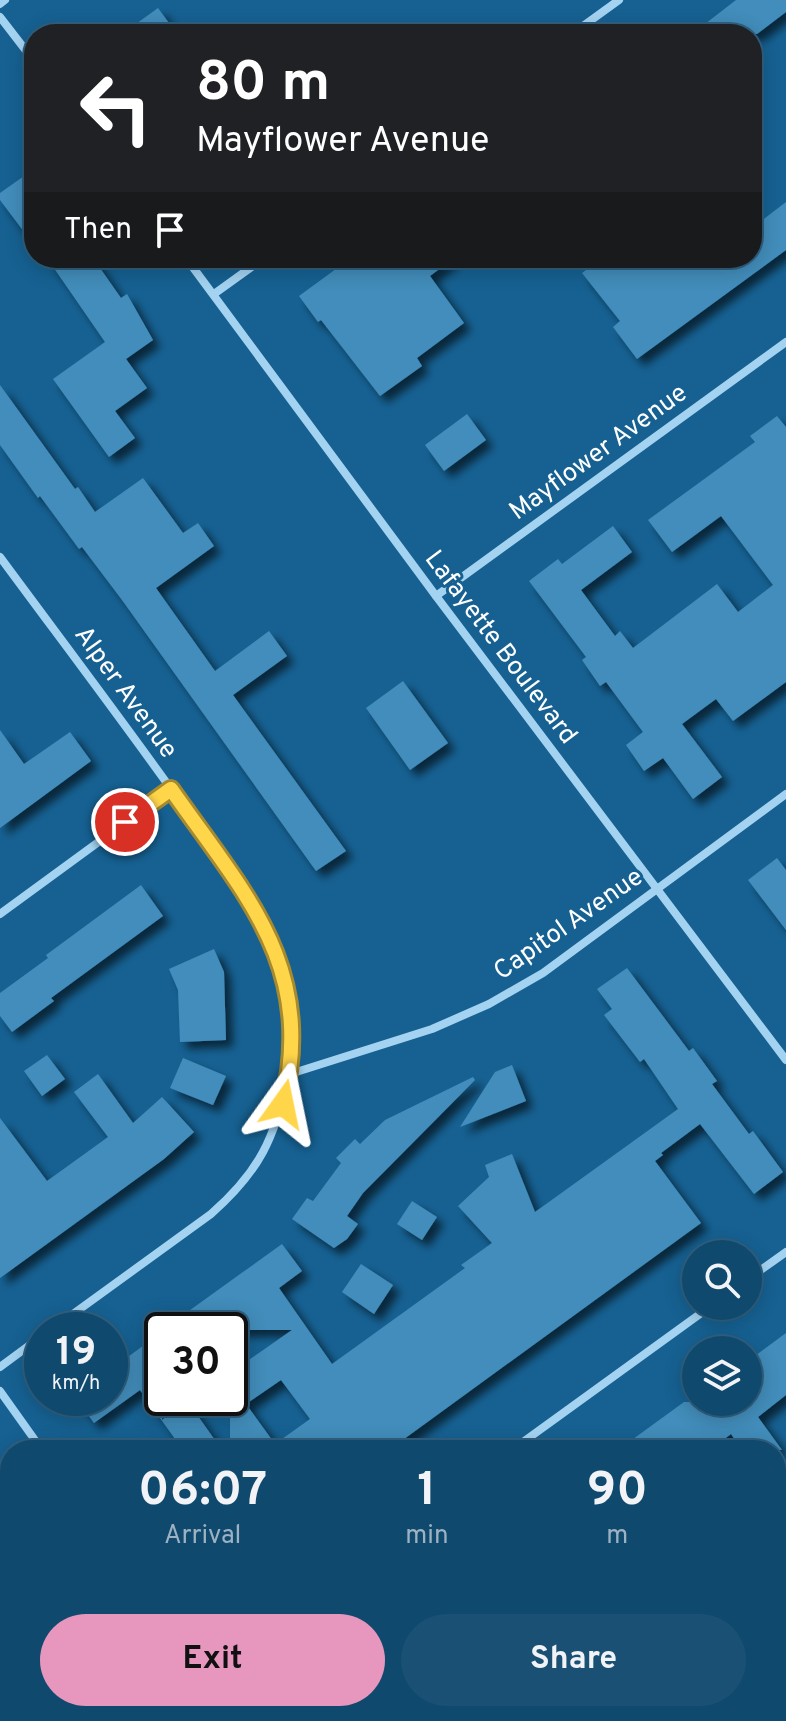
<!DOCTYPE html>
<html lang="en">
<head>
<meta charset="utf-8">
<style>
	:root { --surface:#10496e; --page:#195073; --text:#f1f3f6; --muted:#9cb2c2; --line:#306181; --accent:#e797bd }
	body { margin:0; font-family:Overpass,sans-serif; background:var(--page); color:var(--text); height:100vh; display:flex; flex-direction:column; font-size:30px; white-space:nowrap }
	* { box-sizing:border-box; margin:0 }
	p { font-size:26px; color:var(--muted) }
	.icon { flex:none; width:44px; height:44px; fill:none; stroke:currentColor; stroke-width:2; stroke-linecap:round; stroke-linejoin:round }
	.map { position:relative; flex:1; overflow:hidden }
	.drawer { position:absolute; left:0px; top:1440px; width:786px; height:282px; display:flex; flex-direction:column; background:var(--surface); border-radius:32px 32px 0 0; box-shadow:0 4px 20px #0003,0 0 0 2px var(--line) }
	.drawer>* { flex:none }
	.hud { position:absolute; left:24px; top:24px; width:738px; height:244px; border-radius:32px; box-shadow:0 4px 20px #0003,0 0 0 2px var(--line); background:#202124; color:#fff; overflow:hidden }
	.fabs { position:absolute; left:682px; top:1240px; display:grid; gap:16px }
	.fabs a { display:grid; place-items:center; width:80px; height:80px; border-radius:50%; background:var(--surface); box-shadow:0 4px 20px #0003,0 0 0 2px var(--line); font-size:40px }
	.speed { position:absolute; left:24px; top:1312px; display:flex; gap:16px; font-size:40px; font-weight:700; text-align:center }
	.speed>* { display:grid; place-content:center; width:104px; height:104px; border-radius:50%; background:var(--surface); box-shadow:0 4px 20px #0003,0 0 0 2px var(--line); line-height:1 }
	.speed small { font-size:20px; font-weight:400 }
	.speed .limit { border:4px solid #111; border-radius:12px; background:#fff; color:#111 }
	.pin { position:absolute; display:grid; place-items:center; width:68px; height:68px; color:#fff; margin:-34px; border:4px solid #fff; border-radius:50%; box-shadow:0 2px 8px #0007 }
	.me { position:absolute; width:88px; margin:-44px; rotate:12deg; stroke-linejoin:round; filter:drop-shadow(0 0 6px #0008) }
	.turn { display:flex; align-items:center; gap:28px; height:168px; padding:0 40px; font-size:36px }
	.turn .icon { width:104px; height:104px; stroke-width:2.5 }
	.turn b { display:block; font-size:56px; line-height:68px }
	.then { display:flex; align-items:center; height:76px; padding:0 40px; background:#0003; gap:16px; font-size:30px }
	.eta { display:flex; justify-content:space-evenly; align-items:center; height:136px; text-align:center }
	.eta b { font-size:48px; font-weight:700; line-height:56px }
	.cta { display:flex; gap:16px; margin-top:auto; padding:16px 40px }
	.cta a { flex:1; height:92px; border-radius:48px; background:var(--accent); color:#111; font-size:32px; font-weight:700; line-height:92px; text-align:center }
	.cta a+a { background:var(--page); color:var(--text) }
	.map>svg:first-child { display:block }
</style>
</head>
<body>
<div class="map">
<svg width="786" height="1721" viewBox="0 0 786 1721">
	<defs>
		<filter id="shadow"><feDropShadow dx="7" dy="7" stdDeviation="4" flood-color="#0009"/></filter>
	</defs>
	<rect width="100%" height="100%" fill="#166192"/>
	<g fill="#438dbb" fill-rule="evenodd" filter="url(#shadow)">
		<path d="M736,0h50v12l-29,22h-65z"/>
		<path d="M158,8l19,26h-55z"/>
		<path d="M34,169v76l-34,-45v-7z"/>
		<path d="M786,202v48l-149,109 -24,-32 7,-6 -38,-48 20,-15h150v-30z"/>
		<path d="M47,258h46l28,40 6,-4 26,46 -27,19 21,29 -32,23 20,27 -26,19 -56,-78 52,-37z"/>
		<path d="M351,258h103l-24,18 34,47 -47,35 5,8 -42,30 -59,-76 -3,2 -19,-26z"/>
		<path d="M0,385l75,104 3,-2 17,25 48,-34 40,55 15,-10 16,23 -58,42 59,83 54,-40 18,25 -54,39 113,156 -30,20 -194,-271 -40,-53 -3,2 -39,-53 -2,2 -38,-53z"/>
		<path d="M467,414l19,26 -42,31 -19,-26z"/>
		<path d="M777,416l9,11v255l-53,39 -17,-22 -34,25 40,53 -29,22 -30,-41 -19,13 -18,-26 17,-13 -37,-50 -6,4 -18,-26 4,-3 -57,-76 29,-22 4,5 51,-38 19,26 -51,38 34,46 5,-5 13,17 84,-64 21,28 35,-27 -52,-69 -49,36 -24,-32 107,-78 -5,-6z"/>
		<path d="M403,681l45,62 -38,27 -44,-62z"/>
		<path d="M0,730l24,34 46,-32 21,29 -91,67z"/>
		<path d="M777,858l9,12v60l-38,-50z"/>
		<path d="M141,885l22,31 -112,82 3,3 -42,31 -12,-16v-23l48,-35 -2,-3z"/>
		<path d="M214,949l10,23 2,68 -46,2 -2,-52 -9,-21z"/>
		<path d="M627,968l62,83 4,-3 24,33 -5,3 37,50 4,-3 30,41 -29,22 -54,-70 -39,29 2,2 -8,6 46,62 -312,227h-159v-77l62,-43h-127l21,-17 96,-69 20,27 -23,17 53,76 133,-96 -4,-3 31,-22 -34,-37 31,-29 -4,-12 27,-11 23,58 143,-103 -34,-50 -4,3 -36,-47 8,-6 -15,-20zM281,1380l29,39 -35,25 -29,-40z"/>
		<path d="M47,1055l18,24 -23,17 -18,-25z"/>
		<path d="M183,1058l43,18 -13,29 -43,-17z"/>
		<path d="M512,1065l14,36 -66,26 35,-55z"/>
		<path d="M98,1074l35,49 29,-26 32,35 -30,27 -164,119v-160l47,63 61,-44 -34,-45z"/>
		<path d="M473,1077l2,3 -112,113 -16,23 11,8 -11,15 -13,9 -42,-29 15,-21 6,3 28,-38 -5,-5 19,-19 5,5 25,-24z"/>
		<path d="M412,1201l25,16 -15,23 -25,-16z"/>
		<path d="M361,1264l32,21 -19,29 -32,-22z"/>
		<path d="M162,1332v88l26,-18 34,48h-39l-43,-60 -46,33 -18,-25h34v-28z"/>
		<path d="M786,1333v62l-28,22 24,33h-40l-11,-16 -21,16h-92l66,-48h64v-41z"/>
	</g>
	<g fill="none" stroke-linecap="round" stroke-linejoin="round">
		<g stroke="#a4d3f1" stroke-width="8">
			<path d="M0,4l5,-4"/>
			<path d="M0,17l34,44"/>
			<path d="M572,34l47,-34"/>
			<path d="M186,258l250,338 350,464"/>
			<path d="M214,294l50,-36"/>
			<path d="M0,557c65,88 131,175 194,264 28,41 62,82 81,128 17,41 19,82 15,125"/>
			<path d="M436,596l350,-254"/>
			<path d="M0,914l171,-125"/>
			<path d="M748,1279l38,-27"/>
			<path d="M51,1330l160,-116c50,-44 63,-76 79,-140l142,-45 57,-25 54,-31 243,-179"/>
			<path d="M0,1367l42,-31"/>
			<path d="M0,1391l42,59"/>
			<path d="M512,1450l199,-144"/>
			<path d="M776,1695l10,-7"/>
			<path d="M223,1712l6,9"/>
			<path d="M138,1721l12,-9"/>
			<path d="M740,1721l12,-9"/>
		</g>
	</g>
	<g fill="none" stroke-linecap="round" stroke-linejoin="round">
		<g stroke="#a68a30" stroke-width="20">
			<path id="route" d="M125,822l46,-33c74,106 145,176 112,315"/>
		</g>
		<use href="#route" stroke="#ffd54a" stroke-width="14"/>
	</g>
	<g text-anchor="middle" dominant-baseline="central" stroke-width="6" stroke-linejoin="round" paint-order="stroke">
		<g font-size="26" fill="#fff" stroke="#166192">
			<text transform="translate(599 453) rotate(-36)">Mayflower Avenue</text>
			<text transform="translate(500 648) rotate(53)">Lafayette Boulevard</text>
			<text transform="translate(125 693) rotate(54)">Alper Avenue</text>
			<text transform="translate(569 925) rotate(-35)">Capitol Avenue</text>
		</g>
	</g>
</svg>
<div class="fabs">
<a><svg class="icon" aria-label="search" viewBox="0 0 24 24"><circle cx="10" cy="10" r="6"/><path d="M15 15l6 6"/></svg></a>
<a><svg class="icon" aria-label="layers" viewBox="0 0 24 24"><path d="M12 4l9 5-9 5-9-5zM3 14l9 5 9-5"/></svg></a>
</div>
<div class="speed"><div>19<small>km/h</small></div><div class="limit">30</div></div>
<div class="pin" style="left:125px;top:822px;background:#d93025"><svg class="icon" aria-label="arrive" viewBox="0 0 24 24"><path d="M6 21V4h12l-3 4 3 4H6"/></svg></div>
<svg class="me" style="left:283px;top:1104px" viewBox="-20 -20 40 40"><path d="M0-17L14 15 0 8-14 15z" fill="#ffd54a" stroke="#fff" stroke-width="4"/></svg>
<div class="hud">
<div class="turn"><svg class="icon" aria-label="left" viewBox="0 0 24 24"><path d="M17 20v-9H6M10 6l-5 5 5 5"/></svg><div><b>80 m</b>Mayflower Avenue</div></div>
<div class="then">Then<svg class="icon" aria-label="arrive" viewBox="0 0 24 24"><path d="M6 21V4h12l-3 4 3 4H6"/></svg></div>
</div>
<section class="drawer">
<div class="eta">
<div><b>06:07</b><p>Arrival</p></div>
<div><b>1</b><p>min</p></div>
<div><b>90</b><p>m</p></div>
</div>
<div class="cta"><a>Exit</a><a>Share</a></div>
</section>
</div>
</body>
</html>
